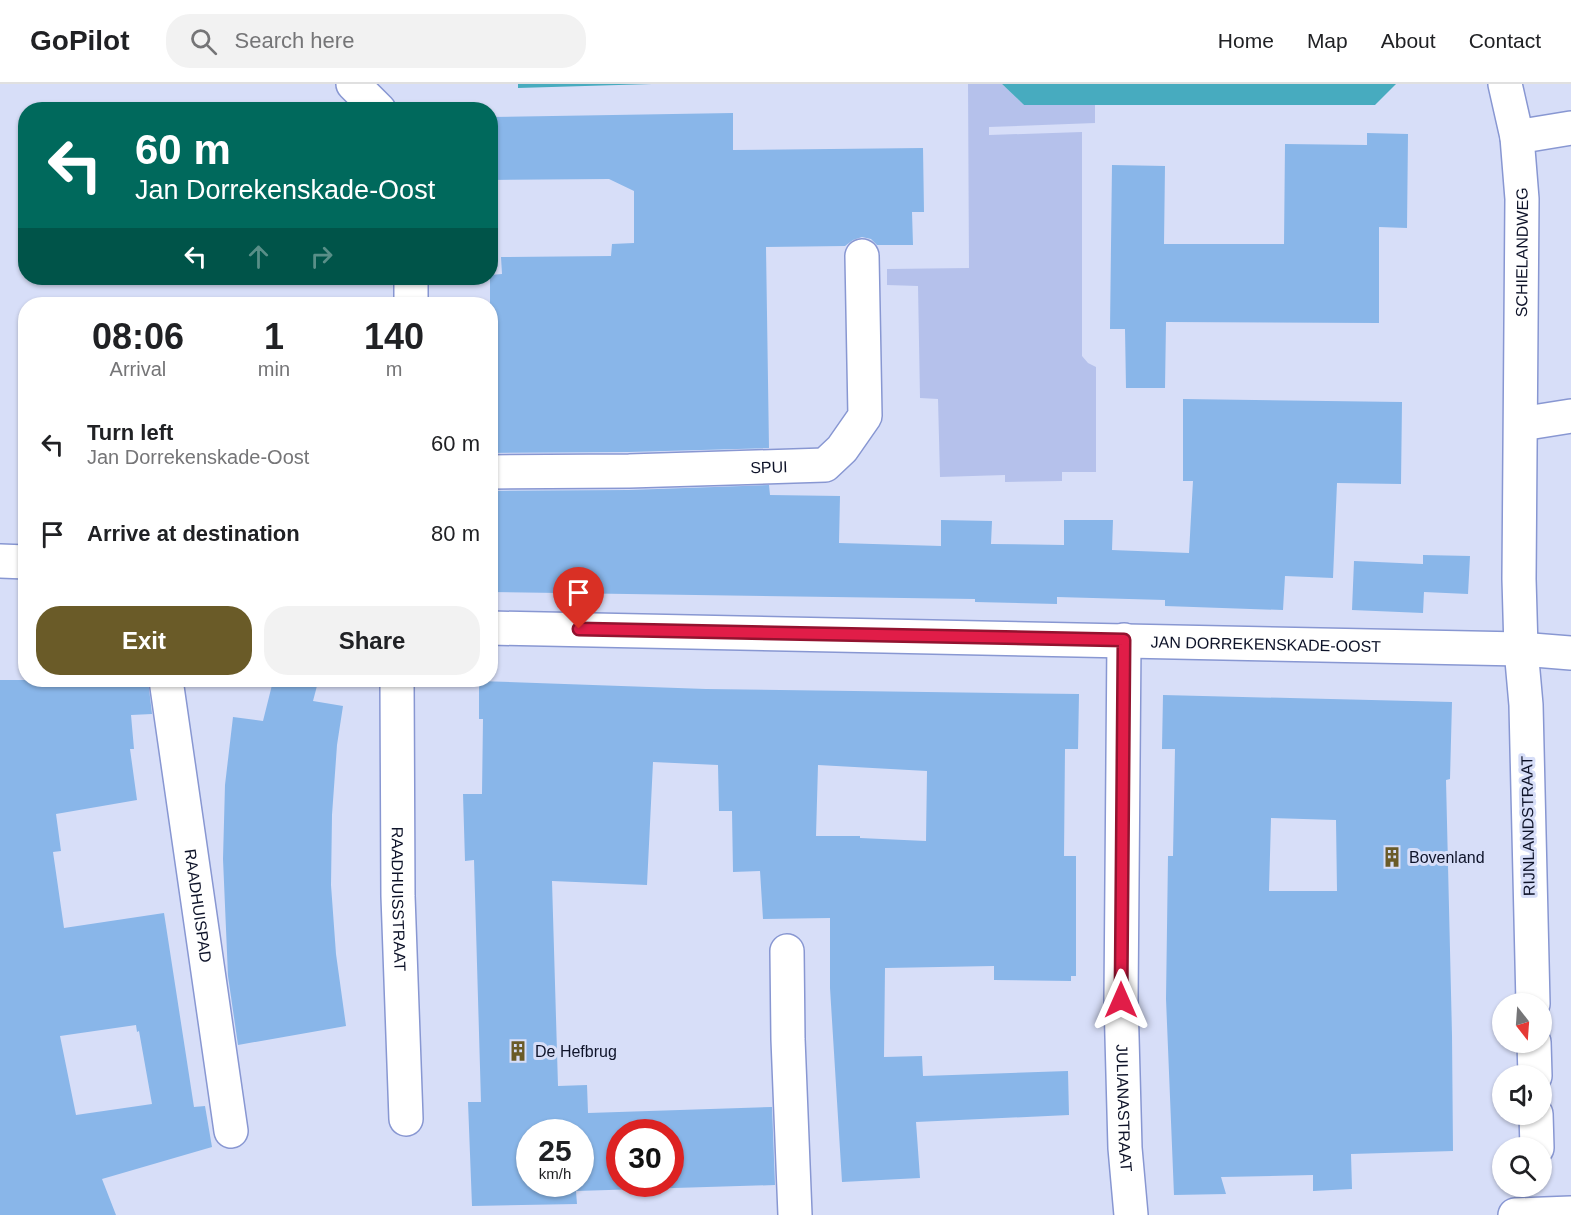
<!DOCTYPE html>
<html lang="en">
<head>
<meta charset="utf-8">
<style>
	:root { --surface:#fff; --page:#f2f2f2; --text:#202124; --muted:#757577; --line:#e0e0e0; --accent:#6a5b28 }
	body { margin:0; font-family:Helvetica,sans-serif; background:var(--page); color:var(--text); height:100vh; display:flex; flex-direction:column; font-size:22px; white-space:nowrap }
	* { box-sizing:border-box; margin:0 }
	p { font-size:20px; color:var(--muted) }
	.icon { flex:none; width:33px; height:33px; fill:none; stroke:currentColor; stroke-width:2; stroke-linecap:round; stroke-linejoin:round }
	.map { position:relative; flex:1; overflow:hidden }
	.sheet { position:absolute; left:18px; top:213px; width:480px; height:390px; display:flex; flex-direction:column; background:var(--surface); border-radius:24px; box-shadow:0 2px 4px #0004 }
	.sheet>* { flex:none }
	.top-card { position:absolute; left:18px; top:18px; width:480px; height:183px; border-radius:24px; box-shadow:0 2px 4px #0004; background:#00695c; color:#fff; overflow:hidden }
	.needle { width:39px; rotate:163deg }
	.buttons { position:absolute; left:1492px; top:909px; display:grid; gap:12px }
	.buttons a { display:grid; place-items:center; width:60px; height:60px; border-radius:50%; background:var(--surface); box-shadow:0 2px 4px #0004; font-size:30px }
	.speed { position:absolute; left:516px; top:1035px; display:flex; gap:12px; font-size:30px; font-weight:700; text-align:center }
	.speed>* { display:grid; place-content:center; width:78px; height:78px; border-radius:50%; background:var(--surface); box-shadow:0 2px 4px #0004; line-height:1 }
	.speed small { font-size:15px; font-weight:400 }
	.speed .limit { border:9px solid #d22; background:#fff; color:#111 }
	.pin { position:absolute; display:grid; place-items:center; width:51px; height:51px; color:#fff; margin:-62px -26px; border-radius:50% 50% 50% 0; rotate:-45deg; box-shadow:0 0 6px #0007 }
	.pin .icon { rotate:45deg }
	.me { position:absolute; width:66px; margin:-33px; rotate:0deg; stroke-linejoin:round; filter:drop-shadow(0 0 4px #0008) }
	.turn { display:flex; align-items:center; gap:21px; height:126px; padding:0 18px; font-size:27px }
	.turn .icon { width:78px; height:78px; stroke-width:2.5 }
	.turn b { display:block; font-size:42px; line-height:51px }
	.lanes { display:flex; align-items:center; height:57px; padding:0 18px; background:#0003; justify-content:center; gap:30px; direction:ltr }
	.lanes .off { opacity:.35 }
	.eta { display:flex; justify-content:space-evenly; align-items:center; height:102px; text-align:center }
	.eta b { font-size:36px; font-weight:800; line-height:42px }
	.primary-button { display:flex; gap:12px; margin-top:auto; padding:12px 18px }
	.primary-button a { flex:1; height:69px; border-radius:24px; background:var(--accent); color:#fff; font-size:24px; font-weight:800; line-height:69px; text-align:center }
	.primary-button a+a { background:var(--page); color:var(--text) }
	ul { padding:0; list-style:none }
	li { display:flex; align-items:center; gap:18px; height:90px; padding:0 18px }
	li div { flex:1 }
	li b { display:block; font-size:22px }
	li em { font-style:normal }
	header { display:flex; align-items:center; gap:36px; box-sizing:border-box; height:84px; padding:0 30px; background:var(--surface); border-bottom:2px solid var(--line) }
	header strong { font-size:28px }
	nav { display:flex; gap:33px; margin-inline-start:auto; font-size:21px }
	.search { width:420px; height:54px; background:var(--page); display:flex; align-items:center; gap:15px; box-sizing:border-box; padding:0 21px; border-radius:24px; color:var(--muted); font-size:22px }
	.map>svg:first-child { display:block }
</style>
</head>
<body>
<header>
<strong>GoPilot</strong>
<div class="search"><svg class="icon" aria-label="search" viewBox="0 0 24 24"><circle cx="10" cy="10" r="6"/><path d="M15 15l6 6"/></svg>Search here</div>
<nav><a>Home</a><a>Map</a><a>About</a><a>Contact</a></nav>
</header>
<div class="map">
<svg width="1571" height="1131" viewBox="0 0 1571 1131">
	<rect width="100%" height="100%" fill="#d7def8"/>
	<path fill="#b5c1eb" d="M968,0h34l22,21h71v18l-106,4v8l93,-3v224l6,7 8,4v105h-34v9l-57,1v-7l-65,2 -2,-78 -18,-1 -2,-112 -31,-1v-16l82,-1z"/>
	<g fill="#47abbf">
		<path d="M518,0h134l-134,4z"/>
		<path d="M1002,0h394l-21,21h-351z"/>
	</g>
	<g fill="#89b6e9" fill-rule="evenodd">
		<path d="M733,29v37l190,-2 1,64h-12l1,33h-36l-6,-6 -9,-2 -9,3 -8,6 -79,1 3,201 -140,4 -139,1v-178l12,-1 -1,-17 110,-1 1,-12 22,-1v-52l-25,-12 -119,1v-63z"/>
		<path d="M1367,49l41,1 -1,94 -28,-1v96l-213,-1 -1,66h-39l-1,-59h-15l2,-164 53,1 -1,78h120l1,-100 82,1z"/>
		<path d="M1183,315l219,3 -1,82 -64,-1 -4,95 -48,-2 -2,34 -118,-4v-6l-108,-3v7l-82,-2v-3l-485,-7v-101l139,-1 140,-5 1,10 70,1 -1,47 102,3v-26l51,1 -1,23 73,1v-25h49l-1,30 77,3 4,-72h-10z"/>
		<path d="M1423,471l47,1 -2,38 -44,-2 -1,21 -71,-3 2,-49 69,3z"/>
		<path d="M0,596h148l4,34 -21,1 3,34h-4l7,51 -81,14 5,37 -8,1 11,76 100,-15 30,194 11,-1 7,41 -110,32 14,36h-116zM136,941l1,7 2,-1 13,73 -76,11 -16,-79z"/>
		<path d="M273,597l45,1 -5,19 30,5 -6,39 -5,70 -1,70 5,69 10,72 -108,19 -10,-69 -5,-117 2,-74 8,-68 30,4z"/>
		<path d="M479,597l227,8 373,5 -1,55h-13l-1,107h12v120h-5v5l-77,-1v-14l-109,2 -1,89 38,-1 1,20 145,-5 1,44 -153,7 4,56 -78,4 -12,-194v-70l-67,1 -3,-48 -27,1 -1,-61h-13l-1,-46 -65,-3 -6,123 -95,-4 6,205 29,-1 1,28 184,-6 3,78 -199,6 1,13 -105,2 -4,-104h13l-7,-242 -9,1 -2,-67h19l1,-75h-4zM818,681l109,6 -1,70 -66,-3v-2h-44zM530,1048h50v52h-50zM620,1048h50v52h-50z"/>
		<path d="M1163,611l289,7 -2,77 -4,1 6,255 1,116 -102,3 1,35 -39,2v-16l-92,2 5,17 -52,1 -8,-196 2,-143h5l2,-107h-13zM1271,734l65,2 1,71h-68z"/>
	</g>
	<g fill="none" stroke-linecap="round" stroke-linejoin="round">
		<g stroke="#8897d2" stroke-width="36">
			<g id="minor">
				<path d="M353,0l26,26"/>
				<path d="M1505,0l12,53"/>
				<path d="M411,194v26"/>
				<path d="M1521,340l50,-8"/>
				<path id="s1" d="M490,388l139,-1 196,-6 17,-16 23,-33 -3,-160"/>
				<path d="M0,477l26,1"/>
				<path id="s2" d="M490,544l1031,21 50,4"/>
				<path id="s3" d="M1124,556l-3,360 4,148 6,67"/>
				<path id="s4" d="M166,596l65,451"/>
				<path id="s5" d="M397,596l1,216 8,223"/>
				<path d="M787,867l1,88 7,176"/>
				<path id="s6" d="M1533,920l-7,-299 -5,-56 -2,-70 3,-380 -5,-62 54,-9"/>
				<path d="M1534,958l1,34"/>
				<path d="M1536,1030l1,34"/>
				<path d="M1515,1131l56,-2"/>
			</g>
		</g>
		<use href="#minor" stroke="#fff" stroke-width="33"/>
	</g>
	<g fill="none" stroke-linecap="round" stroke-linejoin="round">
		<g stroke="#92132f" stroke-width="15">
			<path id="route" d="M579,545l545,11 -3,360"/>
		</g>
		<use href="#route" stroke="#e11d48" stroke-width="10"/>
	</g>
	<defs>
		<g id="building-bare" transform="scale(1.62)"><path d="M-4-6H4V6H1V3H-1V6H-4ZM-2.5-4.3h1.7v1.8h-1.7ZM.8-4.3h1.7v1.8H.8ZM-2.5-1h1.7V.8h-1.7ZM.8-1h1.7V.8H.8Z" fill="#6a5b28" stroke="#d7def8" stroke-width="2.5" paint-order="stroke"/></g>
	</defs>
	<g fill-rule="evenodd">
		<use href="#building-bare" x="1392" y="773"/>
		<use href="#building-bare" x="518" y="967"/>
	</g>
	<g text-anchor="middle" dominant-baseline="central" stroke-width="6" stroke-linejoin="round" paint-order="stroke">
		<g font-size="16" fill="#0e1329" stroke="#d7def8">
			<text stroke="none"><textPath href="#s6" startOffset="752">SCHIELANDWEG</textPath></text>
			<text stroke="none"><textPath href="#s1" startOffset="279">SPUI</textPath></text>
			<text stroke="none"><textPath href="#s2" startOffset="776">JAN DORREKENSKADE-OOST</textPath></text>
			<text transform="translate(1528 742) rotate(-91)">RIJNLANDSTRAAT</text>
			<text stroke="none"><textPath href="#s5" startOffset="219">RAADHUISSTRAAT</textPath></text>
			<text stroke="none"><textPath href="#s4" startOffset="228">RAADHUISPAD</textPath></text>
			<text stroke="none"><textPath href="#s3" startOffset="468">JULIANASTRAAT</textPath></text>
		</g>
		<g font-size="16" fill="#0e1329" stroke="#d7def8" text-anchor="start">
			<text x="1409" y="773">Bovenland</text>
			<text x="535" y="967">De Hefbrug</text>
		</g>
	</g>
</svg>
<div class="buttons">
<a><svg class="needle" viewBox="-14 -14 28 28"><path d="M0-13l5 13h-10z" fill="#e53935"/><path d="M0 13l5-13h-10z" fill="#757577"/></svg></a>
<a><svg class="icon" aria-label="sound" viewBox="0 0 24 24"><path d="M4 9h4l5-4v14l-5-4H4zM17 9q2 3 0 6"/></svg></a>
<a><svg class="icon" aria-label="search" viewBox="0 0 24 24"><circle cx="10" cy="10" r="6"/><path d="M15 15l6 6"/></svg></a>
</div>
<div class="speed"><div>25<small>km/h</small></div><div class="limit">30</div></div>
<div class="pin" style="left:579px;top:545px;background:#d93025"><svg class="icon" aria-label="arrive" viewBox="0 0 24 24"><path d="M6 21V4h12l-3 4 3 4H6"/></svg></div>
<svg class="me" style="left:1121px;top:916px" viewBox="-20 -20 40 40"><path d="M0-17L14 15 0 8-14 15z" fill="#e11d48" stroke="#fff" stroke-width="4"/></svg>
<div class="top-card">
<div class="turn"><svg class="icon" aria-label="left" viewBox="0 0 24 24"><path d="M17 20v-9H6M10 6l-5 5 5 5"/></svg><div><b>60 m</b>Jan Dorrekenskade-Oost</div></div>
<div class="lanes"><svg class="icon" aria-label="left" viewBox="0 0 24 24"><path d="M17 20v-9H6M10 6l-5 5 5 5"/></svg><svg class="icon off" aria-label="ahead" viewBox="0 0 24 24"><path d="M12 20V5M6 11l6-6 6 6"/></svg><svg class="icon off" aria-label="right" viewBox="0 0 24 24"><path d="M7 20v-9h11M14 6l5 5-5 5"/></svg></div>
</div>
<section class="sheet">
<div class="eta">
<div><b>08:06</b><p>Arrival</p></div>
<div><b>1</b><p>min</p></div>
<div><b>140</b><p>m</p></div>
</div>
<ul>
<li><svg class="icon" aria-label="left" viewBox="0 0 24 24"><path d="M17 20v-9H6M10 6l-5 5 5 5"/></svg><div><b>Turn left</b><p>Jan Dorrekenskade-Oost</p></div><em>60 m</em></li>
<li><svg class="icon" aria-label="arrive" viewBox="0 0 24 24"><path d="M6 21V4h12l-3 4 3 4H6"/></svg><div><b>Arrive at destination</b></div><em>80 m</em></li>
</ul>
<div class="primary-button"><a>Exit</a><a>Share</a></div>
</section>
</div>
</body>
</html>
